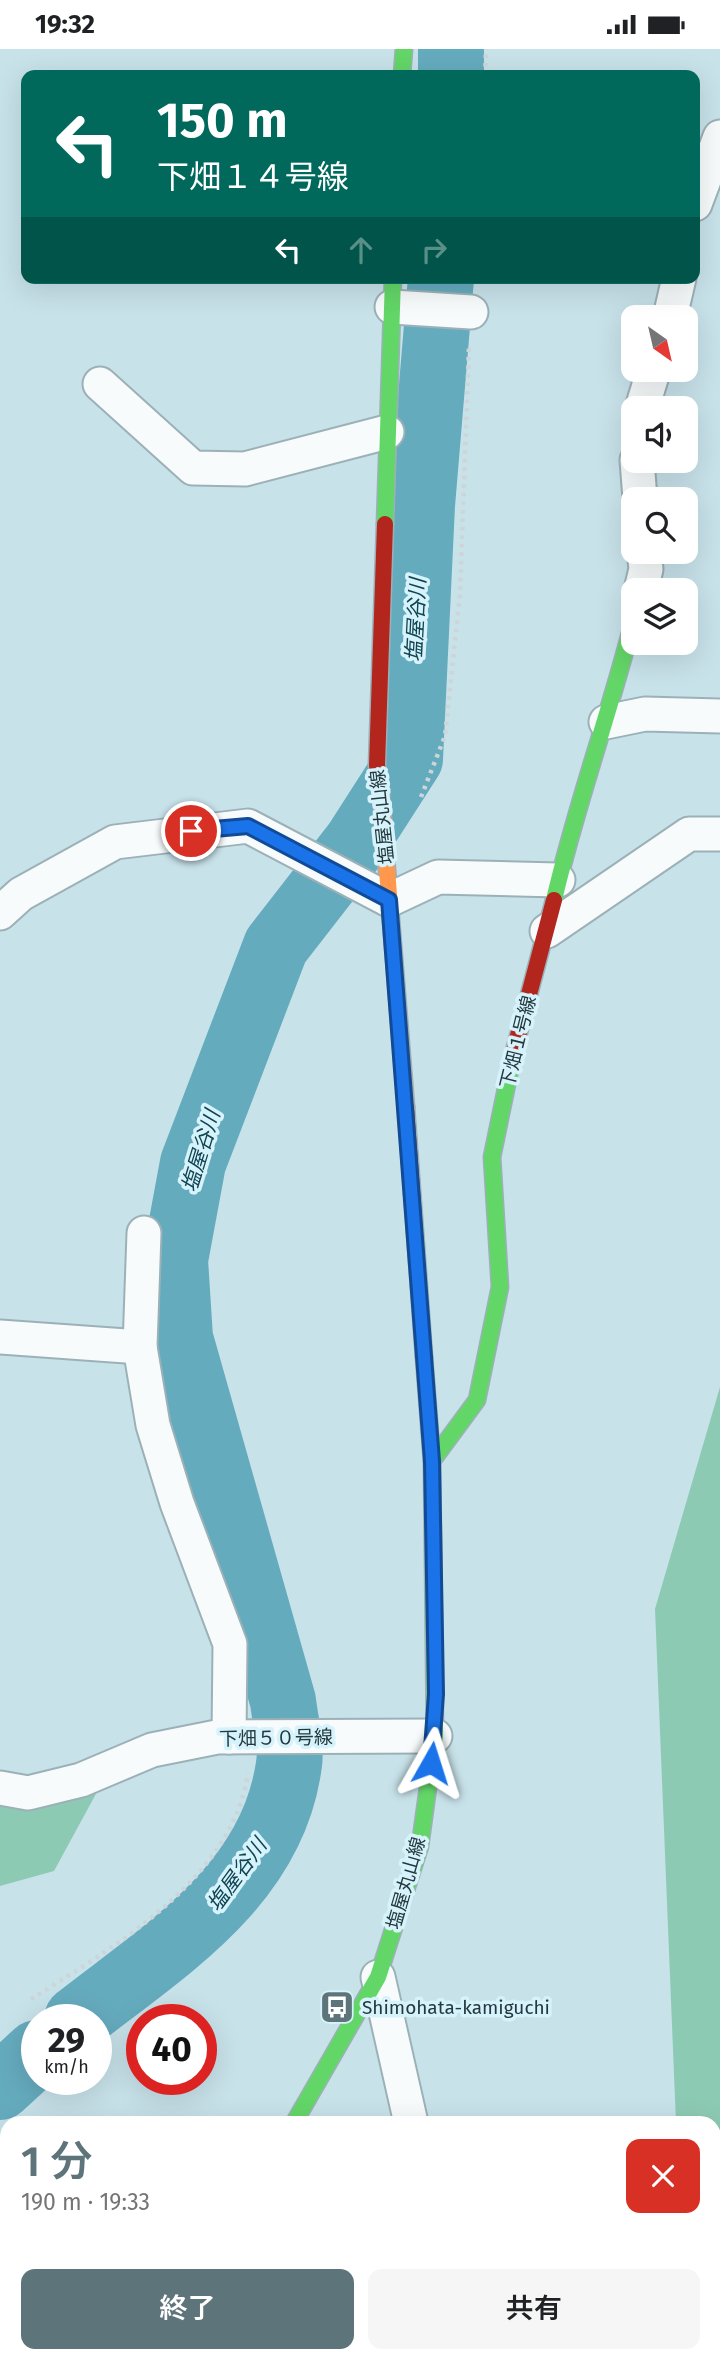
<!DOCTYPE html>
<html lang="ja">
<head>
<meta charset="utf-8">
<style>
	:root { --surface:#fff; --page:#f6f6f6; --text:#202124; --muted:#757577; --accent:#5d747a }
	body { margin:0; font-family:"Fira Sans","Noto Sans JP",sans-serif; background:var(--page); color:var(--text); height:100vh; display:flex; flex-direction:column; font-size:26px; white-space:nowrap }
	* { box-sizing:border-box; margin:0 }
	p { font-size:23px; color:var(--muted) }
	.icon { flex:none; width:38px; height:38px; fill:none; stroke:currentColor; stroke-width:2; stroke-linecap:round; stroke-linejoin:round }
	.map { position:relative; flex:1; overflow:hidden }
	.sheet { position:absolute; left:0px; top:2067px; width:721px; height:247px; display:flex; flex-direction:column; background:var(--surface); border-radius:21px 21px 0 0; box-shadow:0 7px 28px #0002 }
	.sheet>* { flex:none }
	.banner { position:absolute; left:21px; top:21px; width:679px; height:214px; border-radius:14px; box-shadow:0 7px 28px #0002; background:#00695c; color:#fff; overflow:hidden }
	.needle { width:46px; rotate:146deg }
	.controls { position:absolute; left:621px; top:256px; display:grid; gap:14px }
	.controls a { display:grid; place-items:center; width:77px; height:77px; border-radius:14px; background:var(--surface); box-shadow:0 7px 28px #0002; font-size:35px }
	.speed { position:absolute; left:21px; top:1955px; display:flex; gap:14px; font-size:35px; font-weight:700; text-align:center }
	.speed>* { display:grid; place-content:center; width:91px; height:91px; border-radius:50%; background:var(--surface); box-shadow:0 7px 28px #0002; line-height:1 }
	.speed small { font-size:18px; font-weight:400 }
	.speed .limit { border:10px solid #d22; background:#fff; color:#111 }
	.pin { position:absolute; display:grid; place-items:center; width:60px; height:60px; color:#fff; margin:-30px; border:4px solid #fff; border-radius:50%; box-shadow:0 2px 7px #0007 }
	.me { position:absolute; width:77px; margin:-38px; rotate:6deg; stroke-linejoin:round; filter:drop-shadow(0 0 5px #0008) }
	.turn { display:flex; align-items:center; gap:24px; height:147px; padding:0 21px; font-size:32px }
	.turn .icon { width:91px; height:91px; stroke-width:2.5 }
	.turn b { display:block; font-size:49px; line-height:60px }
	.lanes { display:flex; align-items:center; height:66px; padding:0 21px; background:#0003; justify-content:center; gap:35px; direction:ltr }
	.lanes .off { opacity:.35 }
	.round { display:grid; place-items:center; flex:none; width:74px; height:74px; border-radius:14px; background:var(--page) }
	.overview { display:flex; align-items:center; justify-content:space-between; height:119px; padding:0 21px }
	h1 { font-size:42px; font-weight:600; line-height:52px; color:var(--accent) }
	.cta { display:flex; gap:14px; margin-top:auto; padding:14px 21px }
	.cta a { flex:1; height:80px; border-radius:14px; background:var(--accent); color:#fff; font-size:28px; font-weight:600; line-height:80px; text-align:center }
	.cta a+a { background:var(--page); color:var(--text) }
	.status { display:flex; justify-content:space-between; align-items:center; height:49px; padding:0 35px; background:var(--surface); direction:ltr }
	.status svg { height:19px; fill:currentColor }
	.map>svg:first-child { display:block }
</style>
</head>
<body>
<div class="status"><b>19:32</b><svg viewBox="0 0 49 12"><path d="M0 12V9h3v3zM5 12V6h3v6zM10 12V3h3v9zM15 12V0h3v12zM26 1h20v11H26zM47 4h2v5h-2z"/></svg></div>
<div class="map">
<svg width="720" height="2312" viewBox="0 0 720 2312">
	<rect width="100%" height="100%" fill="#c8e2ea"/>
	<g fill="#8dcab4">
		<path d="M720,1338v974h-67l5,-5 56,-1v-232h-38l-21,-514z"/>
		<path d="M97,1743l-43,79 -54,15v-81l21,1z"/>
	</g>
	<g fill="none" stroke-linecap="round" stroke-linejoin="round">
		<g stroke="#65abbe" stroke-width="66">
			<path d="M451,26v-26"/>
			<path d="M77,1970c88,-69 196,-134 212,-255 3,-19 -4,-44 -6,-63l-103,-363 -5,-78 18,-97 83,-217 80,-103 54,-84 12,-254 19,-227"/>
			<path d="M0,2038l37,-34"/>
		</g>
		<g stroke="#9cb1b7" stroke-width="37">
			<g id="street">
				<path d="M695,155l25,-67"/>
				<path d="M392,258l79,5"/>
				<path d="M670,268l9,-39"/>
				<path d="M100,335l93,84 52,1 142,-37"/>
				<path d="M642,359l12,-39"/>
				<path d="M637,411l3,39"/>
				<path d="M641,541l5,-21 -2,-18"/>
				<path d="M606,673l39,-8 75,2"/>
				<path d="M0,864l21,-19 94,-52 133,-16 141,74 49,-23 120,3"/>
				<path d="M547,882l142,-97h31"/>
				<path d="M144,1184l-4,114 13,78 24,78 53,141 -1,93"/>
				<path d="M0,1288l140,10"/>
				<path d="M0,1739l28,5 53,-13 71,-30 65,-13 218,-1"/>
				<path d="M378,1928l33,146"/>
				<path d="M714,2291l6,2"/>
			</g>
		</g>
		<g stroke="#9cb1b7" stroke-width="19">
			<g id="fast">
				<path d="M402,26l2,-26"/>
				<path d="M385,475l8,-246"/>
				<path d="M554,851c22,-95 56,-187 80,-282"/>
				<path d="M432,1412l45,-61 23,-113 -8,-130 21,-102"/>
				<path d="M294,2074l84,-146 42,-131 15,-110 -3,-275 -8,-104"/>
				<path d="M221,2312l1,-6"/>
			</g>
		</g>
		<g stroke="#9cb1b7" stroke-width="19">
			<path id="slow" d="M381,746l25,312"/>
		</g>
		<g stroke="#9cb1b7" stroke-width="19">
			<g id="jam">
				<path d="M381,746l-4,-30 8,-241"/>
				<path d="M513,1006l41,-155"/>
				<path d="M406,1058l18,250"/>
			</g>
		</g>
		<g stroke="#cdd5d8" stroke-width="4.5" stroke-dasharray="3.5 5" stroke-linecap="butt">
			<path d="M485,26l1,-26"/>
			<path d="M421,748l24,-61 15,-142 9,-248"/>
			<path d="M31,1950c83,-52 202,-120 217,-226"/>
		</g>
		<use href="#street" stroke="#f7fbfc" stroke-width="33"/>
		<use href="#fast" stroke="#63d668" stroke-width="16"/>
		<use href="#slow" stroke="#ff974d" stroke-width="16"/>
		<use href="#jam" stroke="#b3261e" stroke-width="16"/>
	</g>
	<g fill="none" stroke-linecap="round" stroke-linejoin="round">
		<g stroke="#114b97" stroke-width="18">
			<path id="route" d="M191,782l57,-5 141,74 43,561 4,233 -5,69"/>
		</g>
		<use href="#route" stroke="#1a73e8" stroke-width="12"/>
	</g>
	<defs>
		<g id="bus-square" transform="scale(1.75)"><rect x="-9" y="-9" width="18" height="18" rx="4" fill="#5d747a" stroke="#d6f3fc"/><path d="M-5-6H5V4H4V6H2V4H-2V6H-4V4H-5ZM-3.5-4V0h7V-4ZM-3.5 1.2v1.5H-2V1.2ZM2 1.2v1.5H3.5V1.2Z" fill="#fff"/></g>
	</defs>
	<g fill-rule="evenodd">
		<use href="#bus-square" x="337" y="1958"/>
	</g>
	<g text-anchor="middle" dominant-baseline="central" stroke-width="7" stroke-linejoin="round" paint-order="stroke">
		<g font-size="19" fill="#24383e" stroke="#d6f3fc">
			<text transform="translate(382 768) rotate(-96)">塩屋丸山線</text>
			<text transform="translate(518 993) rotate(-76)">下畑１号線</text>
			<text transform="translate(276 1689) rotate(-1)">下畑５０号線</text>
			<text transform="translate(406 1834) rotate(-74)">塩屋丸山線</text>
		</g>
		<g font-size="19" fill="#24383e" stroke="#d6f3fc" text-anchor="start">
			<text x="362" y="1958">Shimohata-kamiguchi</text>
		</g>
		<g font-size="21" font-style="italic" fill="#104451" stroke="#d6f3fc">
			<text transform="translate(416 571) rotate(-87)">塩屋谷川</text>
			<text transform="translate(201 1102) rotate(-73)">塩屋谷川</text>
			<text transform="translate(237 1826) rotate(-54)">塩屋谷川</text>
		</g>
	</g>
</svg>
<div class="controls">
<a><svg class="needle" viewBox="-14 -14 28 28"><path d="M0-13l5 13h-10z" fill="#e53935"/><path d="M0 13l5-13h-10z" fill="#757577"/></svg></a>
<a><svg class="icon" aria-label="sound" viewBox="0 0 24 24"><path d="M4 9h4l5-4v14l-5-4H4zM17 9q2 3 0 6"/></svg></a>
<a><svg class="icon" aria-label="search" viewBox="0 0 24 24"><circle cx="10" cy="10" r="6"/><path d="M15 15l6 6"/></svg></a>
<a><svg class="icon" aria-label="layers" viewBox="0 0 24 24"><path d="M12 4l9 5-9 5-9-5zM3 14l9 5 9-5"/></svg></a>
</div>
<div class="speed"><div>29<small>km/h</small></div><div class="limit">40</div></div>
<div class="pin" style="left:191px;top:782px;background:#d93025"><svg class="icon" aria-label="arrive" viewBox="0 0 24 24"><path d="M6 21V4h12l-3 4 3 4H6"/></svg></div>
<svg class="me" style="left:431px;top:1714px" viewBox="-20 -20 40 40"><path d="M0-17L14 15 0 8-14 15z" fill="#1a73e8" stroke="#fff" stroke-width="4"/></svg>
<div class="banner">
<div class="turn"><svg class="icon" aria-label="left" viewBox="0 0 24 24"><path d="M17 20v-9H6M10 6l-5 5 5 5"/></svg><div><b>150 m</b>下畑１４号線</div></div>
<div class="lanes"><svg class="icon" aria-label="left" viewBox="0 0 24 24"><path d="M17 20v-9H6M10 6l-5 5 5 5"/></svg><svg class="icon off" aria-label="ahead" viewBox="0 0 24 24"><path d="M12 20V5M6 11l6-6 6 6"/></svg><svg class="icon off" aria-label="right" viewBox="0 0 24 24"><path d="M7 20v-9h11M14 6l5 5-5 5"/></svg></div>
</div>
<section class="sheet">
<div class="overview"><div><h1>1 分</h1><p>190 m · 19:33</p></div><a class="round" style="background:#d93025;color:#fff"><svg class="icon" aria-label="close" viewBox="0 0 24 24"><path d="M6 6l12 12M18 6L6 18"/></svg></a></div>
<div class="cta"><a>終了</a><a>共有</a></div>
</section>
</div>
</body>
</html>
